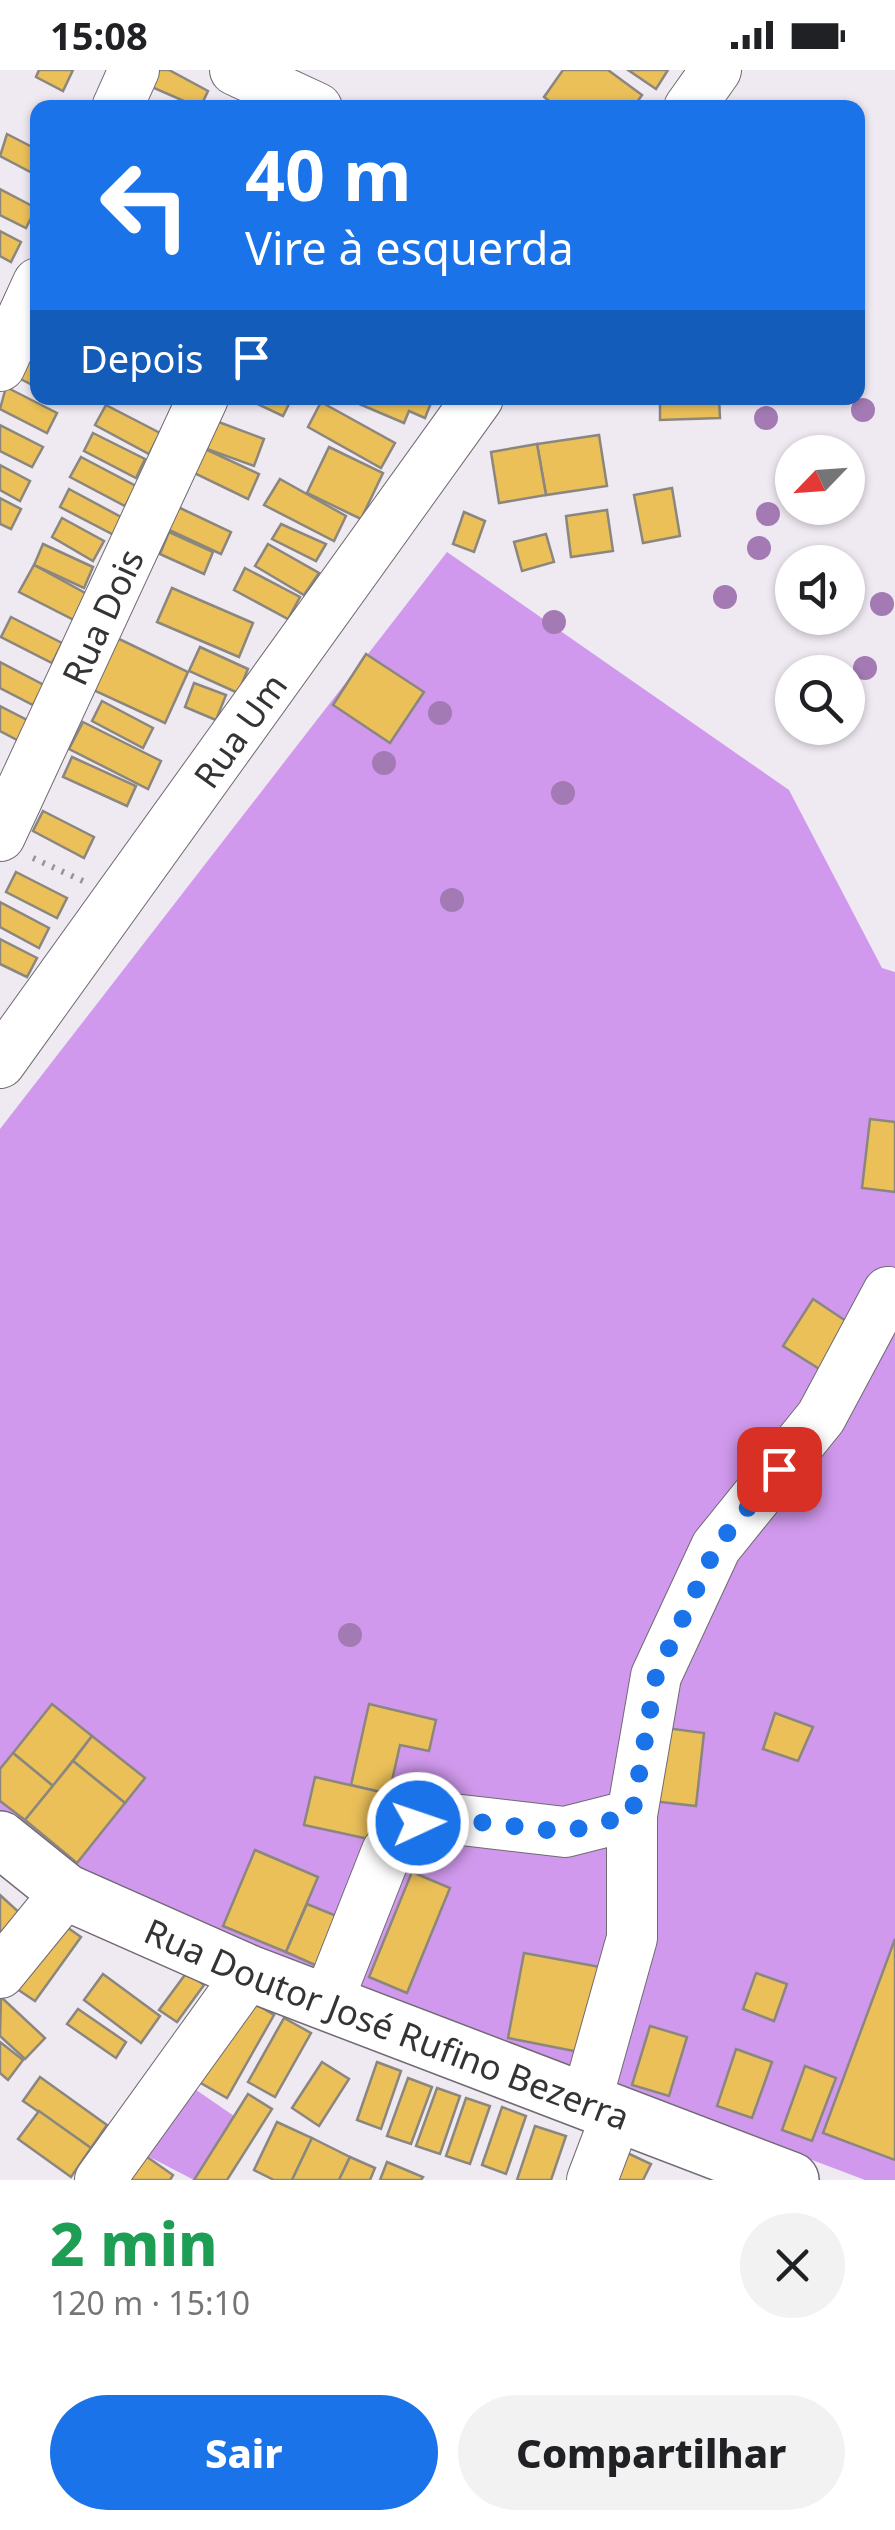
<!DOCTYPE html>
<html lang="pt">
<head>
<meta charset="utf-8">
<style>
	:root { --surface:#fff; --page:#f2f2f2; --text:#202124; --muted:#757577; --accent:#1a73e8 }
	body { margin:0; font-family:"Noto Sans",sans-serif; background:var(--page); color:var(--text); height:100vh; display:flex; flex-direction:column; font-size:38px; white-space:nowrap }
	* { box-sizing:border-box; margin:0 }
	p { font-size:32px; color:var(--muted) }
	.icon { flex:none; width:55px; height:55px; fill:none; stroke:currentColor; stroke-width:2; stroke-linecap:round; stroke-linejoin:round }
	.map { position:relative; height:2110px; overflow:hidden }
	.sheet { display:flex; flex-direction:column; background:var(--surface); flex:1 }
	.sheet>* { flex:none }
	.guide { position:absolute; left:30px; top:30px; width:835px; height:305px; border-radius:20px; box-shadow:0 2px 8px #0004; background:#1a73e8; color:#fff; overflow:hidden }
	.needle { width:65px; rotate:245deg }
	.controls { position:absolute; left:775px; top:365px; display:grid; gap:20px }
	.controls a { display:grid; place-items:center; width:90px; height:90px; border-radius:50%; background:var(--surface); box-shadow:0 2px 8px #0004; font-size:50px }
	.pin { position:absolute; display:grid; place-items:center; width:85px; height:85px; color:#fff; margin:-42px; border-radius:20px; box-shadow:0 5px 15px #0006 }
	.me { position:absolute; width:110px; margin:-55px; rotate:87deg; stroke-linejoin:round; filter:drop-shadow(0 0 8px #0008) }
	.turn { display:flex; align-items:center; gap:35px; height:210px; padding:0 50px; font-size:45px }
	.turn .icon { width:130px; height:130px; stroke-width:2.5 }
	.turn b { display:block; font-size:70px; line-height:85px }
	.then { display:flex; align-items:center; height:95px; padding:0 50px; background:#0003; gap:20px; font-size:38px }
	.round { display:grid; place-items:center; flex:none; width:105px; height:105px; border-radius:52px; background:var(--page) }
	.summary { display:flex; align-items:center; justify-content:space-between; height:170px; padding:0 50px }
	h1 { font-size:60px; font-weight:800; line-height:75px; color:#1e9e55 }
	.button { display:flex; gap:20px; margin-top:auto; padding:20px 50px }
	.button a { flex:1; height:115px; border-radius:60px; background:var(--accent); color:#fff; font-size:40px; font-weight:800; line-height:115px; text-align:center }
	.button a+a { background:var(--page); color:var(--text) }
	.status { display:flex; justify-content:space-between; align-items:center; height:70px; padding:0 50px; background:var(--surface); direction:ltr }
	.status svg { height:28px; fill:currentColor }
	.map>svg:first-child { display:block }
</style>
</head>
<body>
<div class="status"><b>15:08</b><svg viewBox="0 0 49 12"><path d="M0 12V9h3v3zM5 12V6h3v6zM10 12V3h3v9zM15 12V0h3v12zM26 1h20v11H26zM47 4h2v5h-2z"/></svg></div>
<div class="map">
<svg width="895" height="2110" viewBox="0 0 895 2110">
	<rect width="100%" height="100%" fill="#efe9f2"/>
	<g fill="#d199ed">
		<path d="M447,482l342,238 93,178 13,4v1208h-30l-274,-104 -266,-93 -246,-105 -79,-65v-684z"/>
		<path d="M189,2015l45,31 -40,64 -54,-28z"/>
	</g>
	<g fill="#ebc059" stroke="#8b877e" stroke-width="2.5">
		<path d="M39,0h34l-10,21 -27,-14z"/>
		<path d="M155,0h14l39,21 -8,17 -53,-23z"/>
		<path d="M563,0h45l34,25 -9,13h-75l-14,-11z"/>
		<path d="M628,0h40l-12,19z"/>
		<path d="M7,64l31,16v26l-38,-20z"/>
		<path d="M0,119l36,19 -10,20 -26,-13z"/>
		<path d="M0,161l21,11 -10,20 -11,-6z"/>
		<path d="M24,285l14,7v26l-25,-13z"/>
		<path d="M6,317l51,26 -10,20 -47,-24z"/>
		<path d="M245,328h47l-9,18z"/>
		<path d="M359,328h74l-8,20 -16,-7 -5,12 -47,-20z"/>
		<path d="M660,328h59l1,20 -60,2z"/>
		<path d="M321,332l74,41 -14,25 -73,-41z"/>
		<path d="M106,335l54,28 -11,21 -54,-29z"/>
		<path d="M216,351l48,18 -10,27 -47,-17z"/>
		<path d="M0,355l43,22 -11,20 -32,-16z"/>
		<path d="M93,363l52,26 -9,19 -52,-27z"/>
		<path d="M599,365l8,51 -61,9 -9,-51z"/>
		<path d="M537,374l9,51 -47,8 -8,-51z"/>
		<path d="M329,377l54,26 -22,46 -54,-26z"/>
		<path d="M203,378l56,26 -11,25 -56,-27z"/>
		<path d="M81,387l55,29 -11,20 -55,-29z"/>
		<path d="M0,395l30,16 -10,20 -20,-11z"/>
		<path d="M280,409l66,37 -12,25 -70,-36z"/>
		<path d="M672,418l8,48 -37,7 -9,-48z"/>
		<path d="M69,419l54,29 -9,17 -54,-28z"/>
		<path d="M0,428l21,11 -10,20 -11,-5z"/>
		<path d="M178,437l53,25 -10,22 -54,-25z"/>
		<path d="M607,440l6,41 -42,6 -5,-41z"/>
		<path d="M464,442l21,9 -11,31 -21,-8z"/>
		<path d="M62,448l42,23 -11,20 -41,-24z"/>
		<path d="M281,454l45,20 -10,17 -44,-22z"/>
		<path d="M169,462l44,20 -9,22 -44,-20z"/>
		<path d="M546,464l8,28 -32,9 -8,-29z"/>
		<path d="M43,474l50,23 -9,21 -50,-23z"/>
		<path d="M268,474l51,29 -15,22 -49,-29z"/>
		<path d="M34,495l53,29 -13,26 -55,-28z"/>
		<path d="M245,498l55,29 -12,22 -54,-29z"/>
		<path d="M172,518l81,35 -14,34 -82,-35z"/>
		<path d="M11,547l51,26 -10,20 -51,-26z"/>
		<path d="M115,567l73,35 -23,51 -74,-34z"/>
		<path d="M200,577l48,22 -10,24 -49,-22z"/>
		<path d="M366,584l58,38 -34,51 -57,-38z"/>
		<path d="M0,592l44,23 -11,20 -33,-17z"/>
		<path d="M194,613l32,12 -10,25 -31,-13z"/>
		<path d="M102,631l51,27 -10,20 -51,-27z"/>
		<path d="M0,636l33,17 -10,20 -23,-12z"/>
		<path d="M83,652l78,39 -13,28 -79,-40z"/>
		<path d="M72,687l64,29 -9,20 -64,-29z"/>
		<path d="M43,741l51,26 -10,21 -51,-27z"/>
		<path d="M16,802l51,26 -10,20 -51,-26z"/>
		<path d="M0,832l49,26 -10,20 -39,-21z"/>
		<path d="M0,869l37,19 -10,19 -27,-13z"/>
		<path d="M870,1049l25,3v70l-33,-4z"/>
		<path d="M813,1229l45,30 -29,46 -46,-29z"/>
		<path d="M52,1634l40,32 -39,50 -40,-33z"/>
		<path d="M369,1634l67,16 -7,31 -29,-6 -11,49 -38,-9z"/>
		<path d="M775,1643l38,14 -15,34 -35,-12z"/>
		<path d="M651,1656l53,7 -8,73 -53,-6z"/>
		<path d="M92,1666l53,42 -20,25 -52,-42z"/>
		<path d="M13,1683l40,33 -28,34 -25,-19v-32z"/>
		<path d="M73,1691l52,42 -48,60 -52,-43z"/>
		<path d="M315,1707l74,17 -11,47 -74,-16z"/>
		<path d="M255,1780l63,27 -32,75 -63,-26z"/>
		<path d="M412,1802l38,16 -43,105 -38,-16z"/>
		<path d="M0,1825l22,20 -22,25z"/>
		<path d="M307,1834l37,15 -20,50 -38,-17z"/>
		<path d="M61,1853l20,14 -46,64 -21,-14z"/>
		<path d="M895,1869v221l-72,-27z"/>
		<path d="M524,1883l76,14 -16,86 -76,-15z"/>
		<path d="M187,1902l17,13 -27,37 -18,-12z"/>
		<path d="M756,1903l31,11 -13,37 -31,-12z"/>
		<path d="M103,1904l57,42 -19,27 -57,-43z"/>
		<path d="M1,1927l44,41 -20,21 -25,-23z"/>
		<path d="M246,1928l28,17 -47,83 -28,-16z"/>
		<path d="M78,1939l48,33 -10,16 -49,-34z"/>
		<path d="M284,1948l27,15 -36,64 -27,-15z"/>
		<path d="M650,1956l37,11 -18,59 -37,-11z"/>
		<path d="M0,1972l23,18 -15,20 -8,-7z"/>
		<path d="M736,1979l36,13 -20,56 -35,-12z"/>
		<path d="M322,1992l27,17 -30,47 -27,-18z"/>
		<path d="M377,1992l24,9 -20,58 -24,-9z"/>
		<path d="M805,1996l31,12 -24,63 -30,-11z"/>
		<path d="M40,2007l67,48 -16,23 -68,-47z"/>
		<path d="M408,2008l24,9 -21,57 -24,-8z"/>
		<path d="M437,2018l23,8 -20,58 -24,-8z"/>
		<path d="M248,2024l24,15 -45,71h-33z"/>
		<path d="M466,2028l24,8 -20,58 -24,-8z"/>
		<path d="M502,2037l24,9 -20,58 -24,-9z"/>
		<path d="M39,2041l52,37 -20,29 -53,-38z"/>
		<path d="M277,2052l35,16 -20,42h-18l-20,-10z"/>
		<path d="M535,2056l31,10 -15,44h-34z"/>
		<path d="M312,2068l38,19 -11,23h-47z"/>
		<path d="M621,2080l30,14 -8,16h-36z"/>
		<path d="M140,2082l33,23 -3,5h-49z"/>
		<path d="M350,2087l25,11 -5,12h-31z"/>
		<path d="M387,2092l36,15 -2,3h-41z"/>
	</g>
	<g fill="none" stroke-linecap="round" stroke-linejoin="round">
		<g stroke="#706a72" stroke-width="52">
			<g id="minor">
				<path d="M235,0l82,38"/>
				<path d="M117,38l17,-38"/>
				<path d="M689,38l27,-38"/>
				<path d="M0,296l38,-83"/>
				<path id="s1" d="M0,766l203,-438"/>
				<path id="s2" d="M0,993l478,-665"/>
				<path d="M0,1903l66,-81"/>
				<path d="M327,1933l60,-152 30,-28 36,-4 112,13 67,-17"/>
				<path d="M586,2032l46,-164v-123l24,-139 60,-129 105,-130 67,-125"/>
				<path d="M100,2110l149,-207"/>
				<path d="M592,2110l25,-66"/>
			</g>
		</g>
		<g stroke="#706a72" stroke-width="58">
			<g id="major">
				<path id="s3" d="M0,1769l66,53 183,81 542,207"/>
			</g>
		</g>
		<path stroke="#979399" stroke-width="6" stroke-dasharray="2.5 8" stroke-linecap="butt" d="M33,788l52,24"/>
		<use href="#minor" stroke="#fff" stroke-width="50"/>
		<use href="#major" stroke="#fff" stroke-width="55"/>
	</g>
	<g fill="#a37ab4">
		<circle cx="863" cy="340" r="12"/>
		<circle cx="766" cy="348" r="12"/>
		<circle cx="768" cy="444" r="12"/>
		<circle cx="759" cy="478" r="12"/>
		<circle cx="725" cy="527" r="12"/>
		<circle cx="882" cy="534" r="12"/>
		<circle cx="554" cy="552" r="12"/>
		<circle cx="865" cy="598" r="12"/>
		<circle cx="440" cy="643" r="12"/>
		<circle cx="384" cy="693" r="12"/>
		<circle cx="563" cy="723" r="12"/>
		<circle cx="452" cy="830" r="12"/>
		<circle cx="350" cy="1565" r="12"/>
	</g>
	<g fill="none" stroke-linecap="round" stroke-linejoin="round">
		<path stroke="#1a73e8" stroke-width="18" stroke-dasharray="0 32.4" d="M418,1753l35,-4 112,13 67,-17 24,-139 60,-129 63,-78"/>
	</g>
	<g text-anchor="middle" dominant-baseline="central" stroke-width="10" stroke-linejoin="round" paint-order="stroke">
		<g font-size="35" fill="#353336" stroke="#fbf7fe">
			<text stroke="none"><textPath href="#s1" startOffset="242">Rua Dois</textPath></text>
			<text stroke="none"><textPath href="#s2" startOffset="410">Rua Um</textPath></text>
			<text stroke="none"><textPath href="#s3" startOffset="432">Rua Doutor José Rufino Bezerra</textPath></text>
		</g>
	</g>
</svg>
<div class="controls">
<a><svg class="needle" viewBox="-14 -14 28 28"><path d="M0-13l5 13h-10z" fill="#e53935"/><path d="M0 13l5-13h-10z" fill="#757577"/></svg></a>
<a><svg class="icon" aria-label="sound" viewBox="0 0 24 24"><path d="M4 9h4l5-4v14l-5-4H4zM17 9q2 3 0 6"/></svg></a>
<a><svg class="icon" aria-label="search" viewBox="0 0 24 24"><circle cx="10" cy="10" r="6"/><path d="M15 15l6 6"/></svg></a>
</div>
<div class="pin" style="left:779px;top:1399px;background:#d93025"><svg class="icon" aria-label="arrive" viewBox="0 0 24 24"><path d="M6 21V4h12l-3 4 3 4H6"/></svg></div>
<svg class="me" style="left:418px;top:1753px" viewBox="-20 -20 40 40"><circle r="17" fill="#1a73e8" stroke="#fff" stroke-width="3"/><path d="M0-11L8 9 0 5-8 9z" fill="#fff"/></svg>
<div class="guide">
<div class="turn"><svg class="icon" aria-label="left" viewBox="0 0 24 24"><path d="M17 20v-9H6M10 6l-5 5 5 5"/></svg><div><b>40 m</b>Vire à esquerda</div></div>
<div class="then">Depois<svg class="icon" aria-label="arrive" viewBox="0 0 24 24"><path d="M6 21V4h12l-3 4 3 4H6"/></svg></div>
</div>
</div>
<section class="sheet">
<div class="summary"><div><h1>2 min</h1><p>120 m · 15:10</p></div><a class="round"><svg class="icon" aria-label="close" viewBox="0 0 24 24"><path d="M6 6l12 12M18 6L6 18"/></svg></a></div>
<div class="button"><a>Sair</a><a>Compartilhar</a></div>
</section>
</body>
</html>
